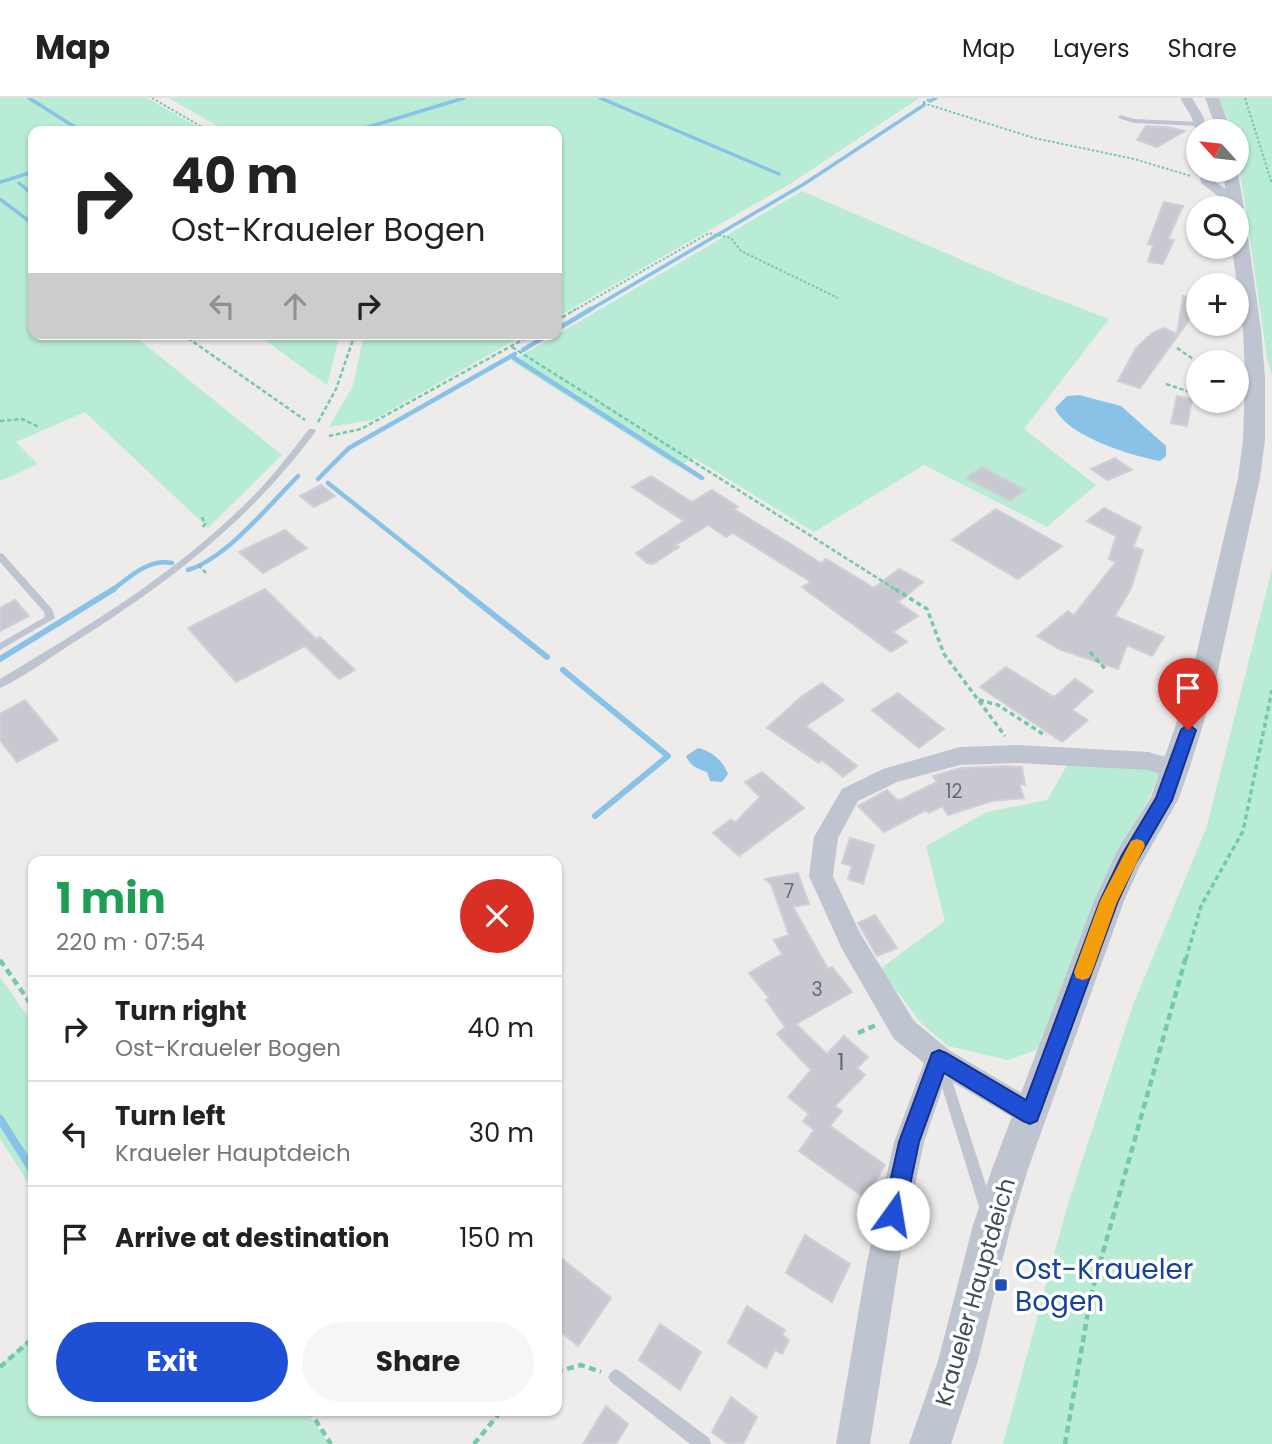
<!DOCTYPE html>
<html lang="en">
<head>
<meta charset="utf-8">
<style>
	:root { --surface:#fff; --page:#f6f6f6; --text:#222; --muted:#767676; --line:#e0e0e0; --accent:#1f4fd4 }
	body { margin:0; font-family:Poppins,sans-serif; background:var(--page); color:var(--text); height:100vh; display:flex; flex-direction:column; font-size:26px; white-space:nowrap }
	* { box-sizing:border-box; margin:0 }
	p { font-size:23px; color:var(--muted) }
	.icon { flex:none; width:38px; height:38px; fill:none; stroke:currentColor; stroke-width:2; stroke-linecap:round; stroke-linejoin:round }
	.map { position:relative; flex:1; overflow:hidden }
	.panel { position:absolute; left:28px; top:758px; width:534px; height:560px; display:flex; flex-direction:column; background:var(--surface); border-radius:14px; box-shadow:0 2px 5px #0004 }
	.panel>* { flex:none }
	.guide { position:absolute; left:28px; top:28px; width:534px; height:214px; border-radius:14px; box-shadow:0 2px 5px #0004; background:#fff; color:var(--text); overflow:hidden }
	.needle { width:46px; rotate:297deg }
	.controls { position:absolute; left:1186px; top:21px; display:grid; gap:14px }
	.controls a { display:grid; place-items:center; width:63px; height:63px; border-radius:50%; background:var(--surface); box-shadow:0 2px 5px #0004; font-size:35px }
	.pin { position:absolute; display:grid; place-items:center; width:60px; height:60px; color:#fff; margin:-72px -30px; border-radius:50% 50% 50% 0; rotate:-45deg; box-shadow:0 0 7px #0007 }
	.pin .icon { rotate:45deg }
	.me { position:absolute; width:77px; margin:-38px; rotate:13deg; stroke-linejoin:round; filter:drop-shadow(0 0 5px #0008) }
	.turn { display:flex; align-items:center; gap:24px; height:147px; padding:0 28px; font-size:32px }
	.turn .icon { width:91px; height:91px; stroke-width:2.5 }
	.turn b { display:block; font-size:49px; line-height:60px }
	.lanes { display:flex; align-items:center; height:66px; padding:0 28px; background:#0003; justify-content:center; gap:35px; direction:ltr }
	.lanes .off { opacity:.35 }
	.round { display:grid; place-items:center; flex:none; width:74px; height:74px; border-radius:37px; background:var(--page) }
	.headline { display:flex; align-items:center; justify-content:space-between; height:119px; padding:0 28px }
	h1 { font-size:42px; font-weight:700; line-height:52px; color:#1e9e55 }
	.primary-button { display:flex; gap:14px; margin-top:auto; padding:14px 28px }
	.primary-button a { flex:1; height:80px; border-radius:42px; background:var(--accent); color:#fff; font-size:28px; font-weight:700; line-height:80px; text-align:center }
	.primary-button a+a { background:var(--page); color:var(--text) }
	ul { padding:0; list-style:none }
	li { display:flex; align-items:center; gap:21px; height:105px; padding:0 28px; border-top:2px solid var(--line) }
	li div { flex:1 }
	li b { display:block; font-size:26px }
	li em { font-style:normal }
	header { display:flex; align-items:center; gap:42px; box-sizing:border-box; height:98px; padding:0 35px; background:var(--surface); border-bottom:2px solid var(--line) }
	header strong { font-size:33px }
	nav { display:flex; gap:38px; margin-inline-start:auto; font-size:24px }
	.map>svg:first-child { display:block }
</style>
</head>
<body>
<header>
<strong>Map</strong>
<nav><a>Map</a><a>Layers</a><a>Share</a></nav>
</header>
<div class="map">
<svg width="1272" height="1346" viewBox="0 0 1272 1346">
	<rect width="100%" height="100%" fill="#eeebeb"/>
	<g fill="#b9ecd5">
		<path d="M0,0h147l58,33h-172v203h99l150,121 -74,73 -123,-116 -69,30 22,22 -38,17z"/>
		<path d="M169,0h750l-129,86 -233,133 -1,-186h-330z"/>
		<path d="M1219,0h53v278l-5,-18 -30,-209v-18h-4z"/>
		<path d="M802,93l218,94 89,34 -85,110 72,56 -49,42 -123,-62 -110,67 -120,-74 -16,9 -166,-106z"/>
		<path d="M256,236h84l-13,51z"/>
		<path d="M364,236h162l-153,86 -44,7 24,-41z"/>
		<path d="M1272,471v875h-269l64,-237 66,-202 74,-179z"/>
		<path d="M1074,655l93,2 -19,45 -34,60 -67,186 -39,14 -60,-14 -27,-23 -41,-54 65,-48 -19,-75 61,-34 60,-12z"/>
		<path d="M0,879l33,47v166l-33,-51z"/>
		<path d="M33,1238v74l273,1 23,33h-329v-79z"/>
	</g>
	<g fill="#88c3e7">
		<path d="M1079,297l42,11 45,40v10l-6,5c-28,-5 -94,-25 -105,-53l12,-12z"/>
		<path d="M698,650c14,3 25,13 30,26l-6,8 -12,-1 -3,-9c-9,-3 -17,-6 -21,-16z"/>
	</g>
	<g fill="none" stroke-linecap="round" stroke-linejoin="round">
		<g stroke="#88c3e7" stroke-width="3.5">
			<path d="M29,0l52,33"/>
			<path d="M600,0l179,76"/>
			<path d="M930,3l6,-3"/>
			<path d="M355,33l109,-33"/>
			<path d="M0,84l33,-10"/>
			<path d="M19,85l14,12"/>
			<path d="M0,101l33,25"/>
			<path d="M588,213l216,-127 120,-79"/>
		</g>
		<g stroke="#88c3e7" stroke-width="4.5">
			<path d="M556,232l35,-21"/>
			<path d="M523,252l26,-16"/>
			<path d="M511,258l191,122"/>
			<path d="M318,381l31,-31 166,-94"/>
			<path d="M328,385l136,108"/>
			<path d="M188,472c39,-12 81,-65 110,-94"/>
			<path d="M111,493c18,-13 37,-33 61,-28"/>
		</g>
		<g stroke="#88c3e7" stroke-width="6">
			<path d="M461,491l86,68"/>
			<path d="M0,561l114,-70"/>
			<path d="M563,572l105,86 -73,60"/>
		</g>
		<path stroke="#88c3e7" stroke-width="8" d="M0,1021l33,52"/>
	</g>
	<g fill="#c8c9d0" stroke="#cfd0d7" stroke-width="2">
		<path d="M1146,28l20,1 19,4 -28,16 -20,-7z"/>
		<path d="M1164,104l19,4 -15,33 6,1 -11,24 -15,-2 5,-17 -5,-1z"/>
		<path d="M1183,198l16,3v7l-59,82 -22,-7 18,-33 16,-15 12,-5 13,6z"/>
		<path d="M1177,298l15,3 -5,27 -16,-3z"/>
		<path d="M1115,360l17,12 -25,10 -16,-11z"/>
		<path d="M982,369l43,23 -15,11 -44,-23z"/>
		<path d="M651,378l41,26 20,-12 26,17 -4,2 87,54 5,-4 48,29 25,-19 24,13 -25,20 20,14 -25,16 14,10 -16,10 -89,-65 9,-5 -78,-49 -7,4 -18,-12 -32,20 3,2 -26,17 -6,-1 -11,-10 48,-32 -52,-34z"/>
		<path d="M321,387l14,11 -21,11 -14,-11z"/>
		<path d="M1104,410l37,19 -8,20 10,3 -12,38 -16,28 49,21 -12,19 -25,-11 -9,24 -59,-20 -22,-13 31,-25 6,4 42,-53 -7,-3 7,-23 -29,-15z"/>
		<path d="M996,411l66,37 -44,33 -66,-39z"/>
		<path d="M285,432l22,18 -44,25 -24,-21z"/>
		<path d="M265,491l51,50 4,-2 35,33 -16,9 -34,-33 -69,36 -48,-54z"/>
		<path d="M15,502l14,16 -29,15v-23z"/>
		<path d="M1006,569l48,30 21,-18 18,12 -21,19 16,10 -26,22 -82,-55z"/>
		<path d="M822,585l22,17 -38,26 51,40 -14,11 -21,-17 -3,3 -52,-35 34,-31z"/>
		<path d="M898,595l46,36 -25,19 -47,-38z"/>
		<path d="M25,602l33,40 -41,22 -17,-22v-26z"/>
		<path d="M1007,668l15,1 3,18 -6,-1 5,14 -32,3 -44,14 -6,-9 -13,7 -3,-3 -42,22 -26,-26 29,-16 11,11 39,-19 -4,-6 28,-8z"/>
		<path d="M762,674l42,36 -65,48 -26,-23 18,-14 4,4 25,-26 -15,-15z"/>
		<path d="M850,740l24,7 -11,39 -15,-5 4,-13 -10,-3z"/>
		<path d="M798,775l11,31 -16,3 35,62 4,-2 20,25 -56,32 31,30 17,-18 24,21 -11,11 8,7 -30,31 7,5 -12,15 55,39 -20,33 -66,-47 15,-21 -11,-9 6,-7 -21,-17 23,-27 -34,-36 8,-7 -19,-27 3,-2 -20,-25 33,-19 -8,-14 15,-5 -18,-51 -6,-5z"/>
		<path d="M875,817l22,33 -20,8 -19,-33z"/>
		<path d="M805,1137l45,29 -18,38 -46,-29z"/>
		<path d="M556,1156l55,44 -33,48 -22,-18z"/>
		<path d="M747,1208l38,24 -3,5 7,5 -7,14 -7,-4 -9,18 -38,-25z"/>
		<path d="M660,1226l41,28 -21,38 -41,-30z"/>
		<path d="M731,1299l26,20 -14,27h-15l-16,-12z"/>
		<path d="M606,1308l22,18 -12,20h-33z"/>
	</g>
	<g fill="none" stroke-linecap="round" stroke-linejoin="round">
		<g stroke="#73c8ad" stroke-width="2" stroke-dasharray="2.5 2" stroke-linecap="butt">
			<path d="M152,0l57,33"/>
			<path d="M1245,0l27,86"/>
			<path d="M923,5l111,35 100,21 57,17"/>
			<path d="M923,5l8,-5"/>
			<path d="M573,213l136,-78 22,5 10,13 97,47"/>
		</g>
		<g stroke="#73c8ad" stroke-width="2.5" stroke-dasharray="4.5 2.5" stroke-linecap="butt">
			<path d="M556,223l20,-12"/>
			<path d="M182,236l123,86"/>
			<path d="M512,249l386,244"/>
			<path d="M1177,250l22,15"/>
			<path d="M1166,286l33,11"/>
			<path d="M1219,303l15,3"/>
			<path d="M0,323l22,-2 17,8"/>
			<path d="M318,324l18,-33 19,-55"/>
			<path d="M329,338l32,-7 172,-95"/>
			<path d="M202,419l3,7 -3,4"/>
			<path d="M198,467l8,8"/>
		</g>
		<g stroke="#73c8ad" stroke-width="3.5" stroke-dasharray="5 3.5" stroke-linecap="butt">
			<path d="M895,491l32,20 17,45 61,82"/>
			<path d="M1090,554l17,19"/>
			<path d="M979,602l19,5 48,31"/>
			<path d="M1186,861l15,-53 42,-75 29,-141"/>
		</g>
		<g stroke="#73c8ad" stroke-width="4.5" stroke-dasharray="7 4.5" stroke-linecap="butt">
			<path d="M0,862l33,47"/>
			<path d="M858,935l18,-8"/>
			<path d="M0,1269l33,-29"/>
			<path d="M556,1274l25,-7 20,7"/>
			<path d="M309,1312l22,34"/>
			<path d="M474,1346l28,-34"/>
			<path d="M1065,1346l26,-149 95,-338"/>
		</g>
		<g fill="#bec5d0" fill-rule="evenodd">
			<path d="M1120,17l14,4 65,3 3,2 -3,2 -65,-3 -16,-5z"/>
			<path d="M309,331h6l1,2c-67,91 -149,153 -243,212 -22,14 -50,35 -73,45v-9c85,-51 172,-103 243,-173 25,-23 45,-50 66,-77z"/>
			<path d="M0,455l3,1 49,55 3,9 -55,32v-7l45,-26 -1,-5 -44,-50z"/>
			<path d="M942,964l5,2 1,4 46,142 -2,5 -5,2 -5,-2 -2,-5 -44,-142 1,-4z"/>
			<path d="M616,1271l5,3 88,66 2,6h-21l-79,-62 -3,-5 3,-5z"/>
		</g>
		<g fill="#bec5d0" fill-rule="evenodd">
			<path d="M1180,0h12l11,18 4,15 -10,3 -6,-18z"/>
			<path d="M1199,72h12v9l29,20v6h-10l-29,-22z"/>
			<path d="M1018,647l131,7 34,12 3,6 -3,6 -8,3 -27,-9 -130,-7 -58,2 -63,17 -39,19 -20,37 -5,38 27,57 54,88 35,29 91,54 4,10 -4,10 -10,4 -84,-50 -22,64 -25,120 -29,182h-34l31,-182 27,-120 30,-79 -30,-24 -52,-90 -33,-73 5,-39 28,-48 41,-20 77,-22z"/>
		</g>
		<g fill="#bec5d0" fill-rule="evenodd">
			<path d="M1205,0h14l12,33h-14z"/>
			<path d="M1237,70l7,40 -6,4 7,5 16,113 4,47v63l-5,38 -46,211 -25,81 -11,30 -38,66 -16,35 -96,268 -17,56 -33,136 -27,83h-42l29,-83 35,-136 19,-56 102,-268 23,-50 34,-54 37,-108 50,-211 5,-38 2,-63 -2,-47 -11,-83h5v-39h-9l-5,-38z"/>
		</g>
	</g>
	<path fill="#1f4fd4" stroke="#14338a" stroke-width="2" d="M1188,626l8,6 -24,70 -37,64 -17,37 -81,220 -7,3 -7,-3 -79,-48 -25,69 -15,72 -3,7 -8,4 -7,-4 -3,-7 16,-72 33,-89 7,-3 7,3 80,47 74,-199 22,-46 34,-57 25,-68z"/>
	<path fill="#f59e0b" d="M1137,741l6,2 2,5 -28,56 -25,70 -3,6 -6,2 -7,-2 -2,-6 26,-71 31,-60z"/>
	<rect fill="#1a4fb4" stroke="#fff" stroke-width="2.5" x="994" y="1180" width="14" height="14" rx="3.5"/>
	<g text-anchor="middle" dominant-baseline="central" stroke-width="7" stroke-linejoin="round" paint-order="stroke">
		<g font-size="19" fill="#656a75">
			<text x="954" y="693">12</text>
			<text x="789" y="793">7</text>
			<text x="817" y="891">3</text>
		</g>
		<g font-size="23" fill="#656a75">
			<text x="841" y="964">1</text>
		</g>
		<g font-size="23" fill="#444b57" stroke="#fff">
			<text transform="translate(975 1194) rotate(-74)">Kraueler Hauptdeich</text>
		</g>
		<g font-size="28" fill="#164399" stroke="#fff" text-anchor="start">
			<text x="1015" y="1171">Ost-Kraueler<tspan x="1015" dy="32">Bogen</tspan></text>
		</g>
	</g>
</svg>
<div class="controls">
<a><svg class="needle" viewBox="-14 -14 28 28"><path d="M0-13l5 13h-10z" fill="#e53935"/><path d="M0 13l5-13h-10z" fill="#767676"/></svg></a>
<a><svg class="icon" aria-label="search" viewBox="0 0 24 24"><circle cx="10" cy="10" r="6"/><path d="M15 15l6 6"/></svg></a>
<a>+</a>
<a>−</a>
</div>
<div class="pin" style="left:1188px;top:632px;background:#d93025"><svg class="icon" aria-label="arrive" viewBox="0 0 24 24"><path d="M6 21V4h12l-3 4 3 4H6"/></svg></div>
<svg class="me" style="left:893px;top:1116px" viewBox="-20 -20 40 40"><circle r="19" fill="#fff"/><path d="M0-13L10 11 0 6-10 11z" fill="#1f4fd4"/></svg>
<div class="guide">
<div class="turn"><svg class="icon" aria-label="right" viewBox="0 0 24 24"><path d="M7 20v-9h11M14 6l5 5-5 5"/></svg><div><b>40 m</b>Ost-Kraueler Bogen</div></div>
<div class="lanes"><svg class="icon off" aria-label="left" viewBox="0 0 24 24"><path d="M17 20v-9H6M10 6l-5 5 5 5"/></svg><svg class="icon off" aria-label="ahead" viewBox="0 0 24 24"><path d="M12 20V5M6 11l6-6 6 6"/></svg><svg class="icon" aria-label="right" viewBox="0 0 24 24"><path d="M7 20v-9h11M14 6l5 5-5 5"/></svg></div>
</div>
<section class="panel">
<div class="headline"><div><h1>1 min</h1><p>220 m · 07:54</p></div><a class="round" style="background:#d93025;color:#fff"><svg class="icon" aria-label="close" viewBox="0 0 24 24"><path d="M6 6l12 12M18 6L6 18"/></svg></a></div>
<ul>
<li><svg class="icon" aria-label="right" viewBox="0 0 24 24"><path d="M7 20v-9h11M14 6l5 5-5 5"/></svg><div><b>Turn right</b><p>Ost-Kraueler Bogen</p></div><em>40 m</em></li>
<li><svg class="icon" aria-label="left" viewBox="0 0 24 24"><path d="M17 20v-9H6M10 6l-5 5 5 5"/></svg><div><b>Turn left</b><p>Kraueler Hauptdeich</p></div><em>30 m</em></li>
<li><svg class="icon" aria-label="arrive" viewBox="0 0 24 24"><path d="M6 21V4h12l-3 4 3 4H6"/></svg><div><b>Arrive at destination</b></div><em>150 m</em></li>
</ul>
<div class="primary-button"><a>Exit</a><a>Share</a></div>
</section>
</div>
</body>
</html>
